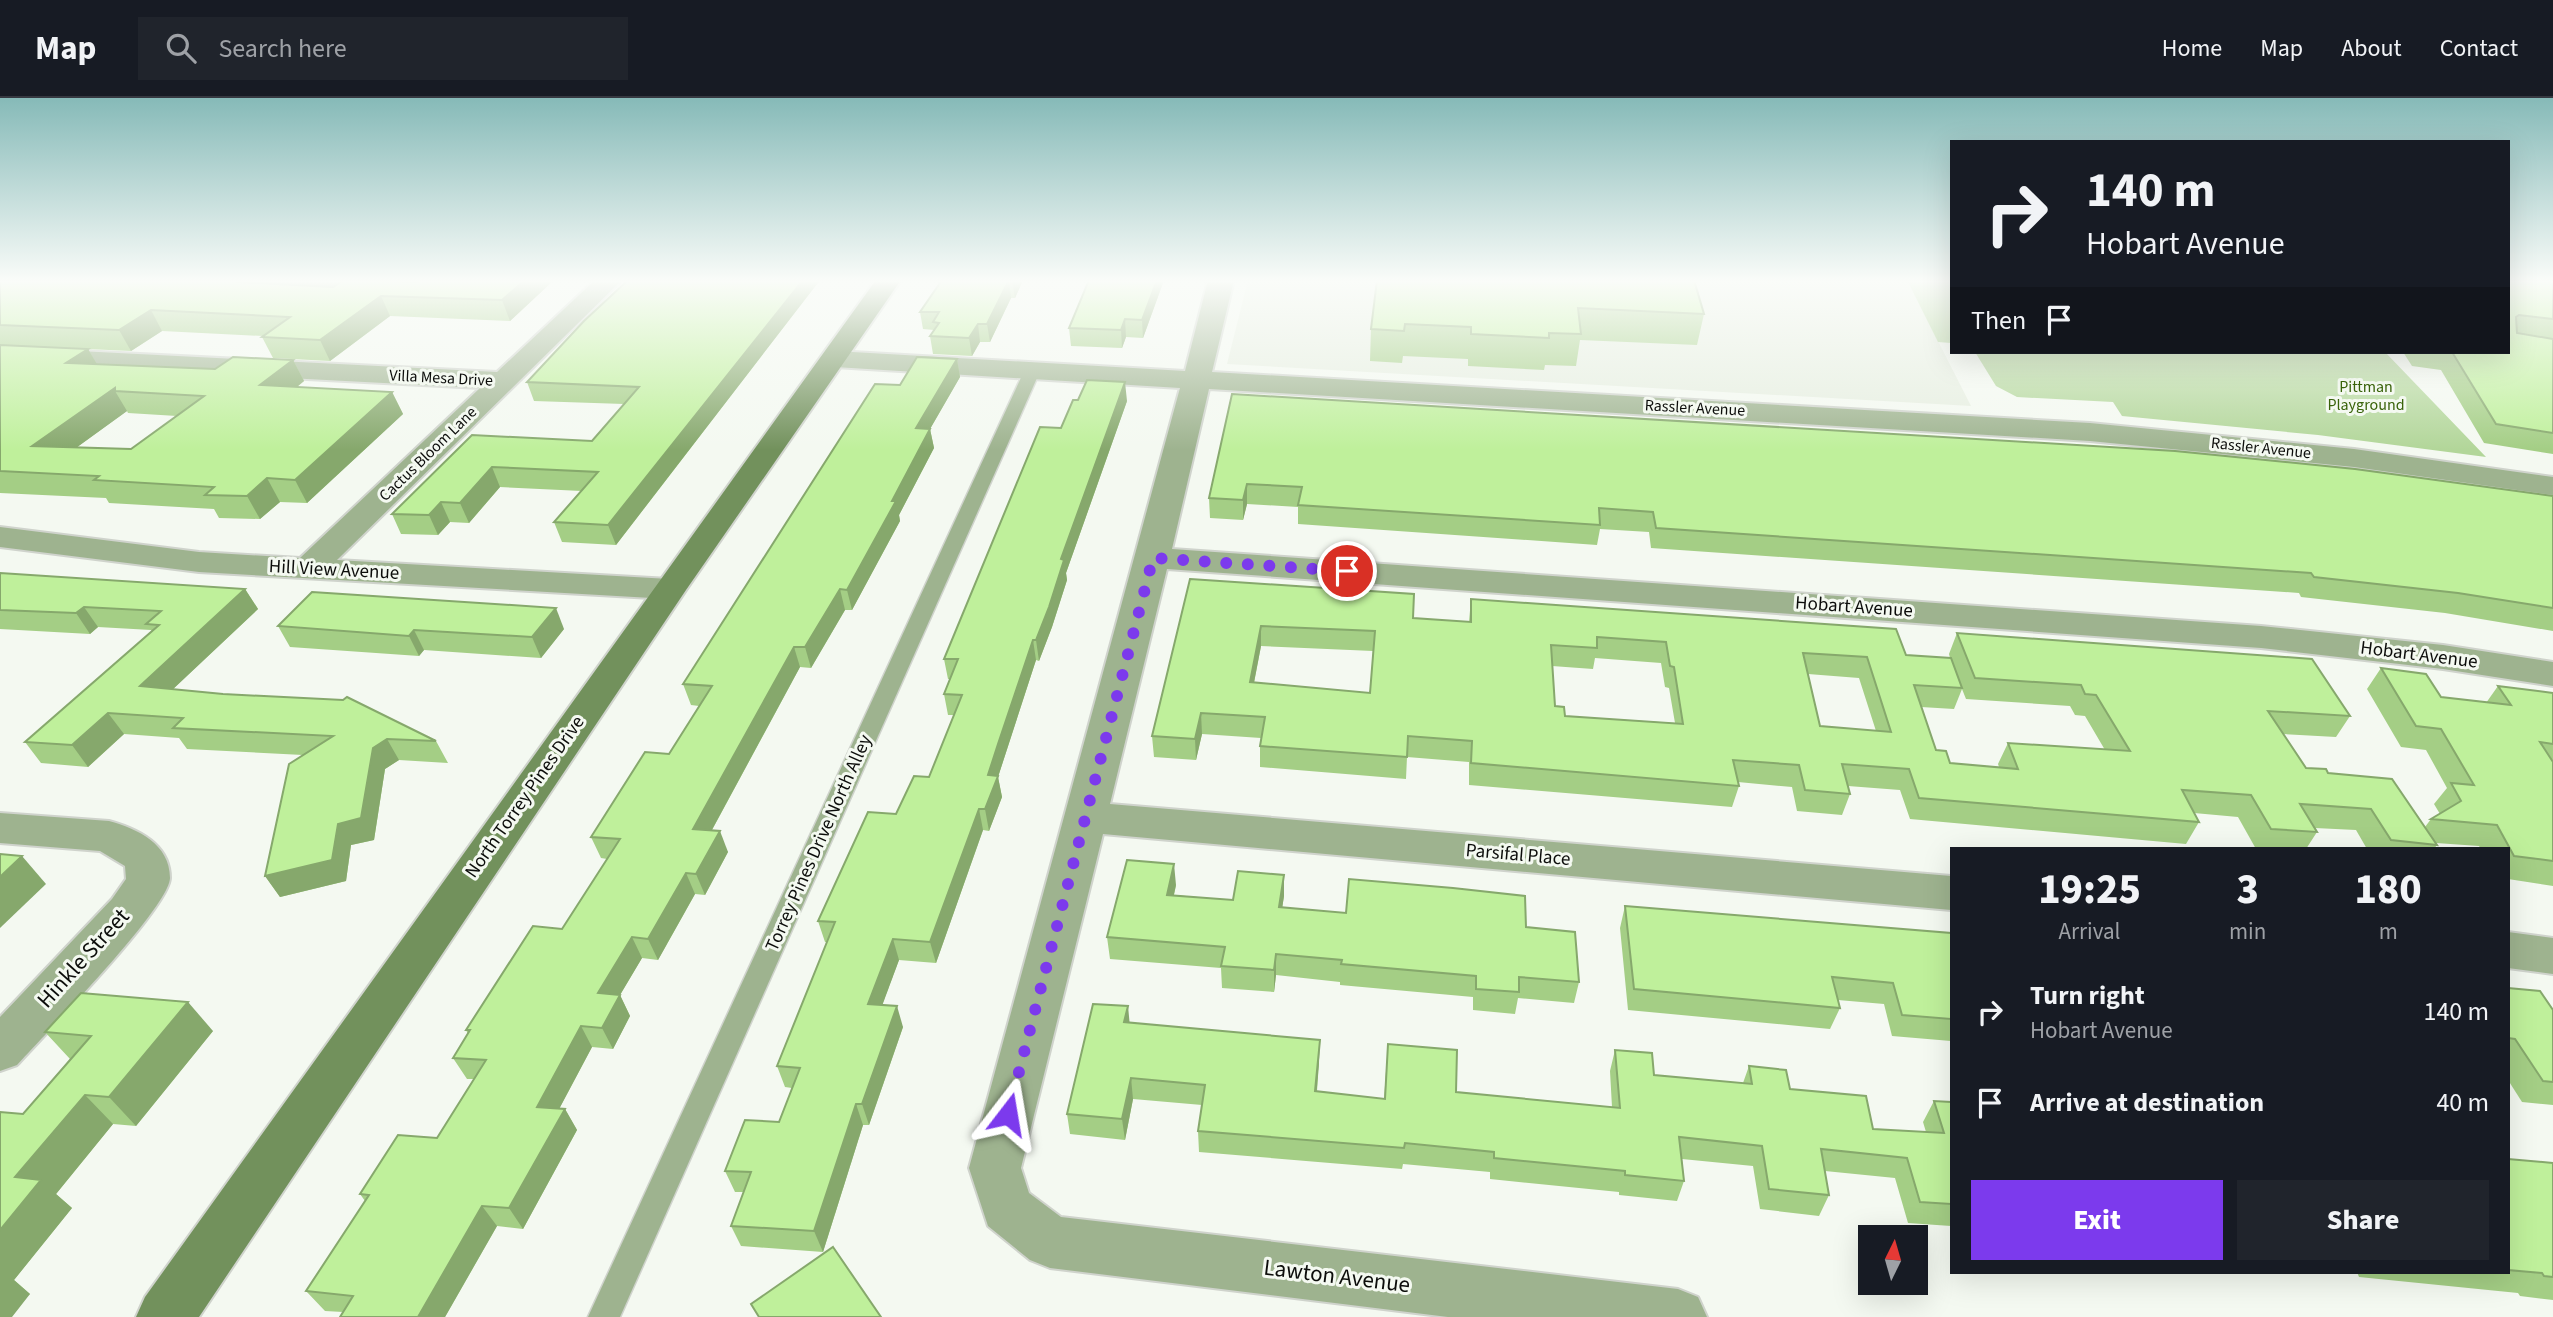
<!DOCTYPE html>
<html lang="en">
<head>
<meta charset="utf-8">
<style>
	:root { --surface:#171b24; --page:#20242c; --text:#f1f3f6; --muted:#9ea1a6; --line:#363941; --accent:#7c3aed }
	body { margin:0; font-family:"Source Sans 3",sans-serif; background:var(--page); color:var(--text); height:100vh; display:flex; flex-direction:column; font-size:26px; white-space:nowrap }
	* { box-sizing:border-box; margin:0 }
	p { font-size:23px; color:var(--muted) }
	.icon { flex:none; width:38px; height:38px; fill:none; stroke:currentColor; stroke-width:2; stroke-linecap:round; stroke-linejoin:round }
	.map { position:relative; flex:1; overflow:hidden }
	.sheet { position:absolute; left:1950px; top:749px; width:560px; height:427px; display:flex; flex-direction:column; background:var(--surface); border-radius:0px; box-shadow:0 7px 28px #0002 }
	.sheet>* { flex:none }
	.top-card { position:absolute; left:1950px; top:42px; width:560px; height:214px; border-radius:0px; box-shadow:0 7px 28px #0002; background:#171b24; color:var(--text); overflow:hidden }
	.needle { width:46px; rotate:5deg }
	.fabs { position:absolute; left:1858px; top:1127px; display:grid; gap:14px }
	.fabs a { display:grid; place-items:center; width:70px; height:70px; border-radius:0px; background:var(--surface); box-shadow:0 7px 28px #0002; font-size:35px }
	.pin { position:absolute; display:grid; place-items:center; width:60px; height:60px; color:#fff; margin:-30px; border:4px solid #fff; border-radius:50%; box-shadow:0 2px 7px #0007 }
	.me { position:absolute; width:77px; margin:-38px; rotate:14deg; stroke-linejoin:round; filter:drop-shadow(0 0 5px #0008) }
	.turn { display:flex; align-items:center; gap:24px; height:147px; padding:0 21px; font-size:32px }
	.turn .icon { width:91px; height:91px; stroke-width:2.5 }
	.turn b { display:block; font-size:49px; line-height:60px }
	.then { display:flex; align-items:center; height:66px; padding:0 21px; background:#0003; gap:14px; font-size:26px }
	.eta { display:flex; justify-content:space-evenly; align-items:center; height:119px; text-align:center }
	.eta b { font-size:42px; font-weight:800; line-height:49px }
	.action { display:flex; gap:14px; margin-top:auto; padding:14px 21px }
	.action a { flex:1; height:80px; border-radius:0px; background:var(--accent); color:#fff; font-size:28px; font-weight:800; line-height:80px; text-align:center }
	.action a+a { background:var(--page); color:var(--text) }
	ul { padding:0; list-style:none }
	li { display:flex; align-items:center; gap:21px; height:91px; padding:0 21px }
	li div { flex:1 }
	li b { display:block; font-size:26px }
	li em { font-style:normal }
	header { display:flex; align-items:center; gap:42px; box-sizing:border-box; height:98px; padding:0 35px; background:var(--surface); border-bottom:2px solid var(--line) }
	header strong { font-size:33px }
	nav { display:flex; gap:38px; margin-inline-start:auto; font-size:24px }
	.search { width:490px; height:63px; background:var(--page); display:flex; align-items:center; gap:18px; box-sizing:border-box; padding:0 24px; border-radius:0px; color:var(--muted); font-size:26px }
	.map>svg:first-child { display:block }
</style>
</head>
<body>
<header>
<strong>Map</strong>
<div class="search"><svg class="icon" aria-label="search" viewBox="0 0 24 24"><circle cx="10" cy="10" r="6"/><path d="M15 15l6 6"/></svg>Search here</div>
<nav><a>Home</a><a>Map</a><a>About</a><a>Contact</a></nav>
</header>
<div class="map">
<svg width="2553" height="1219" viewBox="0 0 2553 1219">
	<rect width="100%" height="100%" fill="#f4f9f1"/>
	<path fill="#e6eee0" d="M1248,182h659l64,126 -744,-42z"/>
	<g fill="#b2d699">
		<path d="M1907,182h44v63l-13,-1z"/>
		<path d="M1975,254h410l101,105 -168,-22 -196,-19 -9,-14 -96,-5 -21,-11z"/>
	</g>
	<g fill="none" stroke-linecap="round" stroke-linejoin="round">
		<g stroke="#cfd3cc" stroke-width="3">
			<path id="lane" d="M1033,266l8,5 -421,948h-32l437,-948z"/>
		</g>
		<g stroke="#cfd3cc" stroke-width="4">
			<g id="street">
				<path d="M160,182l225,2 9,3 4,5 -4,5 -9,3 -212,-10 -9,-3z"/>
				<path d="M595,182h27l-285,280 332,19 12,3 5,7 -5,7 -12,3 -470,-27 -199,-25v-20l199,25 101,6 180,-170 -480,-25v-16l497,25z"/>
				<path d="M1208,182h26l-22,92 878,51 264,26 199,28v18l-199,-28 -264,-26 -881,-52 -37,160 1089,77 182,19 110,17v24l-110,-17 -182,-21 -1094,-79 -57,235 841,72v34l-848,-76 -82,334 8,25 32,24 617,72 20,8 9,20h-259l-398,-49 -20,-8 -42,-34 -19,-58 211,-780 -345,-21 -10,-2 -4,-6 4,-6 10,-2 350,20z"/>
				<path d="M0,715l109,8c29,8 61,23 61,57 -1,30 -126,157 -153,187l-17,6v-54l112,-118 14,-20 -1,-13 -25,-15 -100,-8z"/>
				<path d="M2508,834l45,6v36l-45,-6z"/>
			</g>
		</g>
		<g stroke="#cfd3cc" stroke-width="4">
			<path id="secondary" d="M876,182h25l-215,310 -487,727h-63l9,-20z"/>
		</g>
		<use href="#lane" fill="#9eb38f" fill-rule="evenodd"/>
		<use href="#street" fill="#9eb38f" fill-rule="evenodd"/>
		<use href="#secondary" fill="#72915c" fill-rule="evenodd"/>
	</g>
	<g fill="#a4ce85" fill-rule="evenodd">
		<path d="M0,182h175l158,7 66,-6 -18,-1h173l-44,41 -120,-5 -60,45 -57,-3 -11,-21 1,-1 -101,-5 -31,20 -87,-4 44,2 9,16 118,4 78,-9 11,21 -7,6 95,5 11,22 -96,89 -27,-1 -20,17 -41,-1 -5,-9 -105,-6 -3,-5 -106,-5zM127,313l1,2 49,3 -46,33 -54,-2z"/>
		<path d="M628,182h192l-204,265 -54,-3 -8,-20 28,-31 -82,-4 -31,36 -19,-1 -12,13 -37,-1 -9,-20 80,-79 120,6 32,-37 -90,-3 -7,-19z"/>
		<path d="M942,182h81l-8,18h-4l-21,44h-10l-8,14 -39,-2 -3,-18 4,-6 -11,-1 -3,-17z"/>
		<path d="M1089,182h75l-21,58 -17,-1 -4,11 -51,-2 -2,-18z"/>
		<path d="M1377,182l327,34 -7,31 -117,-5 -4,26 -31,-1 -1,5 -76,-4v-7l-65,-3 -1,7 -32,-2 1,-32z"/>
		<path d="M2508,182h45v174l-69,-11 -43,-73 -29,-4 -9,-14h105z"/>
		<path d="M957,261l3,18 -30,52 4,19 -35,67 1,6 -48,89h-7l-34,58 -11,-1 -88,163 16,22 -23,43 -10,-1 -37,66 -16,-2 -22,37 10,21 -17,33 -21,-2 -33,62h6l12,21 -54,99 -26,-3 -52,91h-105l3,-5 -18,-1 -19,-20 59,-90 -5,-7 77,-56 37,-59h-7l-14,-21 15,-24 -2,-4 96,-101 45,-70 -6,-1 -10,-21 78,-83 30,-48 -8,-1 -8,-21 217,-299z"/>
		<path d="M1232,296l1321,102v135l-108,-18 -144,-16 -2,-4 -648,-45 -2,-16 -49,-3 -3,16 -299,-21v-17l-51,-3 -4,16 -33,-2 -1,-20z"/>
		<path d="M1127,303l-61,172 1,7 -15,47 -13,34 -3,-1 -38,117 4,20 -13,34 -6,-1 -47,133 -37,-3 -17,45 21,22 -34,98h-6l-40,127 -82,-6 -10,-20 13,-34h-9l-10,-21 54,-49 13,-34 -7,-1 -8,-21 50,-124h-2l-7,-21 78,-107 33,-37 25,-62h-6l-4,-21 6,-15h-2l-4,-20 117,-231z"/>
		<path d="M0,475l245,16 13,20 -85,80 263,52 12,22 -49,-3 -14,9 -11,71 -23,5 -5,36 -66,16 -15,-21 38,-121 -116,-6 -8,-11 -55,-4 -36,33 -47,-4 -16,-21 127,-111 -1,-1 -53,-3 -8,7 -90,-5z"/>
		<path d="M1190,481l223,39 56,4 2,-23 435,56 44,3 -1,-4 8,-21 393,83 -14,21 -53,-3 23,34 22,5 97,54 6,-8 9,-5 -6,-10 13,-16 -21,-38 -25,-3 -34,-58 14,-21 60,29 45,6 12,-17 55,7v193l-45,-7v-30h-27l-2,-3 -43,-3 1,2 -3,4h-67l-11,-19 -41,-2 2,4 -11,17h-50l-18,-32 -44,-4 5,9 -13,22 -276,-25 -10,-29 -52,-4 2,8 -8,21 -45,-4 -5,-24 -54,-5 1,4 -7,21 -263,-22v-23l-62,-5 -1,22 -146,-12v-21l1,-8 -59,-4 -6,26 -42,-3 -2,-21zM1261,548l112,5 -3,42 -116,-10zM1595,560l66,5 4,24 4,1 6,35 -110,-7 -10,-10 -3,-40 41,3zM1808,576l51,4 17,53 -56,-5zM1962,591l4,10 104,7 5,9 10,1 20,34 -97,-7 -10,21 1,3 -49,-4 -14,-13 -15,-43 33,2z"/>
		<path d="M278,528l286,3 -23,29 -117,-8 -5,6 -129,-9z"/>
		<path d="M1176,787l-2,10 59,5 51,-4 -2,12 244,19 53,55 -5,21 -56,-5 -3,16 -42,-4v-13l-133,-12v-3l-64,-7 -2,17 -52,-4 -1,-20 -111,-9 -3,-22z"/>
		<path d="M1625,808l326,27v108l-59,-5 -8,-32 -46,-4 2,8 -10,21 -202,-19 -8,-82z"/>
		<path d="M2508,890l45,22v95l-31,-3 -14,-22z"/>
		<path d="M1130,925l189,39 -2,29 67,8 4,-55 68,48 156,15 -2,-36 5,-21 39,25 89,8 6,-17 41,23 83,40 53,3 -3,-10 11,-21 17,1v124l-43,-3 -13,-45 -70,-7 4,24 -10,21 -59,-7 -7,-43 -71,-7 2,22 -7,20 -58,-6v-3l-129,-13v-7l-87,-8 -1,5 -203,-17 -1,-21 4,-26 -69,-6 -8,41 -55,-6 -3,-20z"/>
		<path d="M213,933l-77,95 -23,-2 -57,70 16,14 -58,72 16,14 -30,23 23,-203 47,-55 -25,-27z"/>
		<path d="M2508,1061l45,4v137l-33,-4 -2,-3 -159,-16 -2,-5h151z"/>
	</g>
	<g fill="#86a86c">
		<path d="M242,182h11l7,15 -22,-13z"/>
		<path d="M525,182h29l-44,41 -8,-21z"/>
		<path d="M803,182h17l-204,265 -8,-20z"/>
		<path d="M1009,182l2,18 -21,44 -3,-18z"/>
		<path d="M1012,182h11l-8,18z"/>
		<path d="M1157,182h7l-21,58 -1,-18z"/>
		<path d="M381,198l9,20 -60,45 -10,-21z"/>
		<path d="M151,212l11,21 -31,20 -12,-21z"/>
		<path d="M1125,221l1,18 -4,11 -1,-18z"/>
		<path d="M978,226l2,18 -8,14 -3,-18z"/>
		<path d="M88,251l13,22 -35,-8z"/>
		<path d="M957,261l3,18 -30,52 4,19 -35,67 1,6 -48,89 -5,-20 45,-89 24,-73z"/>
		<path d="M293,262l11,21 -32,26 -12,-22z"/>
		<path d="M1125,284l2,19 -61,172 1,7 -15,47 -13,34 -3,-21 25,-81z"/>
		<path d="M115,290v3l12,20 -80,58 -15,-23z"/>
		<path d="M392,294l11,22 -96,89 -12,-23z"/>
		<path d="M492,369l8,20 -31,36 -9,-20z"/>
		<path d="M267,380l13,24 -20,17 -13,-23z"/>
		<path d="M1247,386v20l-4,16v-20z"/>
		<path d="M441,404l9,20 -12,13 -9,-20z"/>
		<path d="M245,491l13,20 -104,98 -14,-21z"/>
		<path d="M840,491l5,21 -34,58 -6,-21z"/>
		<path d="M84,509l14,20 -8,7 -14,-21z"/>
		<path d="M556,510l8,21 -23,29 -9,-21z"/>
		<path d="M1261,528v20l-11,57v-21z"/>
		<path d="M414,532l10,20 -5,6 -10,-20z"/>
		<path d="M1033,542l3,20 -38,117 4,20 -13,34 -4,-22 3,-34z"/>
		<path d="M794,549l6,20 -99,183 -8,-21z"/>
		<path d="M108,615l16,21 -36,33 -16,-22z"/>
		<path d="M1201,615l1,21 -6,26 -1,-21z"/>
		<path d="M387,641l12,21 -14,9 -11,71 -23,5 -5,36 -66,16 -15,-21 108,-128z"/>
		<path d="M979,711l4,21 -47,133 -6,-21z"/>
		<path d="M720,733l8,21 -23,43 -9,-21z"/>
		<path d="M22,758l24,28 -46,44v-51z"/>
		<path d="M1174,766l2,21 -7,31 -2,-21z"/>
		<path d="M686,775l9,21 -37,66 -10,-21z"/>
		<path d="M1284,777v21l-5,33v-22z"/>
		<path d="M632,839l10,21 -22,37 10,21 -17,33 -11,-21 -4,-35z"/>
		<path d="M893,841l6,21 -24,65 -7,-21z"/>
		<path d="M1276,856v21l-2,17v-22z"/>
		<path d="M188,904l25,29 -77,95 -27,-29z"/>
		<path d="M897,908l6,21 -34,98 -7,-21z"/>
		<path d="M1128,908l2,21 -6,-5z"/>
		<path d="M581,928l11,21 -43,81 -12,-21z"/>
		<path d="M1320,942l-1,22 -4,50v-21z"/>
		<path d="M1131,980l2,21 -8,41 -3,-21z"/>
		<path d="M85,997l28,29 -57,70 16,14 -58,72 16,14 -18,23h-12v-87l15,-53z"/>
		<path d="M856,1006l7,21 -40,127 -9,-21z"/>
		<path d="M565,1011l12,21 -54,99 -14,-21z"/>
		<path d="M482,1108l15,20 -52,91h-27z"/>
	</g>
	<g fill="#bff09b" stroke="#86a86c" stroke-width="2" fill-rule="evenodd">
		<path d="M0,182h242l-4,2 95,5 11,-7 72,2 8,-2h101l-23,20 -121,-4 -61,44 -58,-3 28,-20 -139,-7 -32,20 -119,-5z"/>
		<path d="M628,182h175l-195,245 -54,-3 44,-50 -106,-5 -32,36 -19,-1 -12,13 -37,-1 80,-79 120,6 47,-54 -112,-5 57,-61z"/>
		<path d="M942,182h71h-4l-22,44h-9l-9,14 -39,-2 9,-13 -6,-1 6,-10h-19z"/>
		<path d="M1089,182h68l-15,40 -17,-1 -4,11 -52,-2z"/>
		<path d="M1377,182h317l10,34 -126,-6 3,26 -32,-1v5l-78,-4v-7l-66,-3 -1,7 -33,-2z"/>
		<path d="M2508,182h45v39l-34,-4 -3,2 1,16 36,6v94l-57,-9 -44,-72h-2h58z"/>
		<path d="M0,247l88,4 -22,14 149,6 18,-12 60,3 -33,25 132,7 -97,88 -28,-2 -20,18 -42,-1 9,-8 -120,-7 5,-4 -99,-5zM115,290v3l89,5 -73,53 -99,-3z"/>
		<path d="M917,259l40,2 -41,69 14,1 -38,72h4l-49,89 -7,-1 -35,58h-11l-101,182 27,2 -24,43 -10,-1 -38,66 -16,-2 -34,56 22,2 -18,33 -21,-2 -44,81 28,2 -56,99 -27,-2 -64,111h-78l13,-21 -47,-5 63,-96 -9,-1 38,-59 39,3 49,-78 -33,-2 17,-28h-4l67,-104 29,3 58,-90 -29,-2 54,-85 24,2 43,-68 -29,-2 192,-300 25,1z"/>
		<path d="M1087,282l38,2 -64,177 3,1 -15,47 -13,33h-3l-35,104 -10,31 10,1 -13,33h-6l-49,133 -37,-3 -25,65 29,2 -35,98h-6l-42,127 -83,-5 20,-54 -26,-1 20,-51 34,2 21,-54 -23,-2 58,-144 -17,-1 50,-109 28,2 18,-38 15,1 33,-82 -18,-1 14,-35h-14l96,-232 21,1 12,-28h5z"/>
		<path d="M1232,296l943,57 180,18 198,27v112l-95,-15 -144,-16 -3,-4 -655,-45 -3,-16 -54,-4 1,17 -302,-20 4,-18 -55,-3 -4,16 -34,-2z"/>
		<path d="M0,475l245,16 -105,97 83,8 120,6 4,-3 89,44 -49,-2 -14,9 -12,70 -23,6 -6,36 -67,16 24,-112 44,-28 -160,-8 10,-10 -75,-5 -36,32 -47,-3 134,-117 -13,-1 15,-13 -77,-4 -8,6 -76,-3z"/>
		<path d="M1190,481l224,15 -1,24 58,4v-23l425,30 10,26 45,3 11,30 -48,-3 22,65 10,1 4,12 68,6 -10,-26 122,8 -34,-56 -11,-1 -4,-9 -106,-7 -18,-45 355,26 38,57 -82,-5 38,57 20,1 2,4 64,6 45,66 -46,-5 -20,-31 -71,-5 17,28 -46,-3 -20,-34 -69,-5 17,32 -280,-24 -10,-29 -67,-5 8,30 -45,-4 -6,-25 -66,-5 6,26 -268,-23 1,-22 -64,-5 -1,21 -147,-11 5,-29 -64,-4 -6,26 -43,-3zM1261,528l114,5 -5,62 -120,-11zM1597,539l69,5 4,24 4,1 9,57 -118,-8 -1,-9 -9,-1 -4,-61 46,3zM1803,555l64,4 24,75 -71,-6z"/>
		<path d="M312,494l244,16 -24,29 -118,-7 -5,6 -131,-10z"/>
		<path d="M2381,570l45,6 15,23 70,8 -13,-19 55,7v51l-13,-2 13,20v99l-39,-5 -17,-31 -66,-6 30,-18 -10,-18 23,2 -33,-56 -25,-3z"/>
		<path d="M0,756l22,2 -22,21z"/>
		<path d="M1127,762l47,4 -7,31 66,5 5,-29 46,4 -5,32 67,6 3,-34 104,9 72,8 1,31 49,5 4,50 -60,-5v15l-43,-3v-13l-135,-12 1,-4 -66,-6 -2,16 -53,-4 4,-19 -118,-10z"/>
		<path d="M1625,808l326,27v86l-49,-4 -9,-32 -61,-6 8,31 -206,-19z"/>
		<path d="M2508,890l32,3 13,19v72l-10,-1 -28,-42 -7,-1z"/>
		<path d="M81,895l107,9 -79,95 -24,-2 -70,82 26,3 -41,50v-118l23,2 68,-78 -46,-4z"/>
		<path d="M1093,906l35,2 -4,16 196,18 -5,51 70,8 3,-55 69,6 -1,42 164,16 -5,-58 37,3 2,22 98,9 -3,-18 37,4 4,19 76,7 7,33 71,4 -10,-32 17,1v102l-31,-2 -13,-44 -86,-9 8,46 -60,-6 -7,-43 -83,-9 5,44 -59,-6v-4l-131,-13v-6l-89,-9 -1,5 -206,-17 7,-46 -74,-7 -9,41 -55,-5z"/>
		<path d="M2508,1061l45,4v114l-9,-1 -2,-3 -34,-3z"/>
		<path d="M833,1149l48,70h-122l-8,-13z"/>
	</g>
	<linearGradient id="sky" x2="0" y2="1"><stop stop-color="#86bab8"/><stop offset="0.52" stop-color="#fafcf9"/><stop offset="1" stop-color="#fafcf9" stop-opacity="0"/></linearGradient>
	<rect width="2553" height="352" fill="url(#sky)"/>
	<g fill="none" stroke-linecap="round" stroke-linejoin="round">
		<path stroke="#7c3aed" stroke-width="12" stroke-dasharray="0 21.6" d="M1008,1016l145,-556 194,13"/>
	</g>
	<g text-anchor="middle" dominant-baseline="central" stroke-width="6" stroke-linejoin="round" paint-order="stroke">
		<g font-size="16" fill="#0c0d0b" stroke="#f4f9f1">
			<text transform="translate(441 280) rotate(3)">Villa Mesa Drive</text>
			<text transform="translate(1695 310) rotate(3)">Rassler Avenue</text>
			<text transform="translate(2261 350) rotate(6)">Rassler Avenue</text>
			<text transform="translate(428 356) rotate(-44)">Cactus Bloom Lane</text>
		</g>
		<g font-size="16" fill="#39630a" stroke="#f4f9f1">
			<text x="2366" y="289">Pittman<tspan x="2366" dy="18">Playground</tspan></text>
		</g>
		<g font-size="19" fill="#0c0d0b" stroke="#f4f9f1">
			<text transform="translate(334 472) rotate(3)">Hill View Avenue</text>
			<text transform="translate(1854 509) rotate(4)">Hobart Avenue</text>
			<text transform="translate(2419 557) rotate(7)">Hobart Avenue</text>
			<text transform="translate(525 699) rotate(-55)">North Torrey Pines Drive</text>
			<text transform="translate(819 745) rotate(-66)">Torrey Pines Drive North Alley</text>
			<text transform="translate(1518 757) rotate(5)">Parsifal Place</text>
		</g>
		<g font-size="23" fill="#0c0d0b" stroke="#f4f9f1">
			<text transform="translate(83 860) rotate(-48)">Hinkle Street</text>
			<text transform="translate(1337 1178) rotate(7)">Lawton Avenue</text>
		</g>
	</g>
</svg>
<div class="fabs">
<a><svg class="needle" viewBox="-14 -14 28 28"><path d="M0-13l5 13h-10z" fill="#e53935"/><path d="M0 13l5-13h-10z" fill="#9ea1a6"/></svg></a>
</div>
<div class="pin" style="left:1347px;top:473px;background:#d93025"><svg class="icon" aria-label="arrive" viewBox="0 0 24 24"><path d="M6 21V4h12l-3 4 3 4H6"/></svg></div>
<svg class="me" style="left:1008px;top:1016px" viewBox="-20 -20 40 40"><path d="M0-17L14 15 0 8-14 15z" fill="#7c3aed" stroke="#fff" stroke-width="4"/></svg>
<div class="top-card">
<div class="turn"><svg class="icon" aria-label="right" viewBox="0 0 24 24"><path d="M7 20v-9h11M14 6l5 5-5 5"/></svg><div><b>140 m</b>Hobart Avenue</div></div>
<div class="then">Then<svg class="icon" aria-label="arrive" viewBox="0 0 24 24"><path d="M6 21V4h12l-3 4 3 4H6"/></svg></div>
</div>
<section class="sheet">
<div class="eta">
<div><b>19:25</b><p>Arrival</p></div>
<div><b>3</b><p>min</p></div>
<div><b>180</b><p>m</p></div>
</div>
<ul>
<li><svg class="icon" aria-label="right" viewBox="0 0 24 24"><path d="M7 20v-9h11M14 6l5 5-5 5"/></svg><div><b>Turn right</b><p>Hobart Avenue</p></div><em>140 m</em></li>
<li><svg class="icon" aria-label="arrive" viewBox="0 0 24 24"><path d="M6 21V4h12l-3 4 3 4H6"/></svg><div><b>Arrive at destination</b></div><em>40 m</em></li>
</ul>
<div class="action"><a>Exit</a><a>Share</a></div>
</section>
</div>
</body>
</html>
